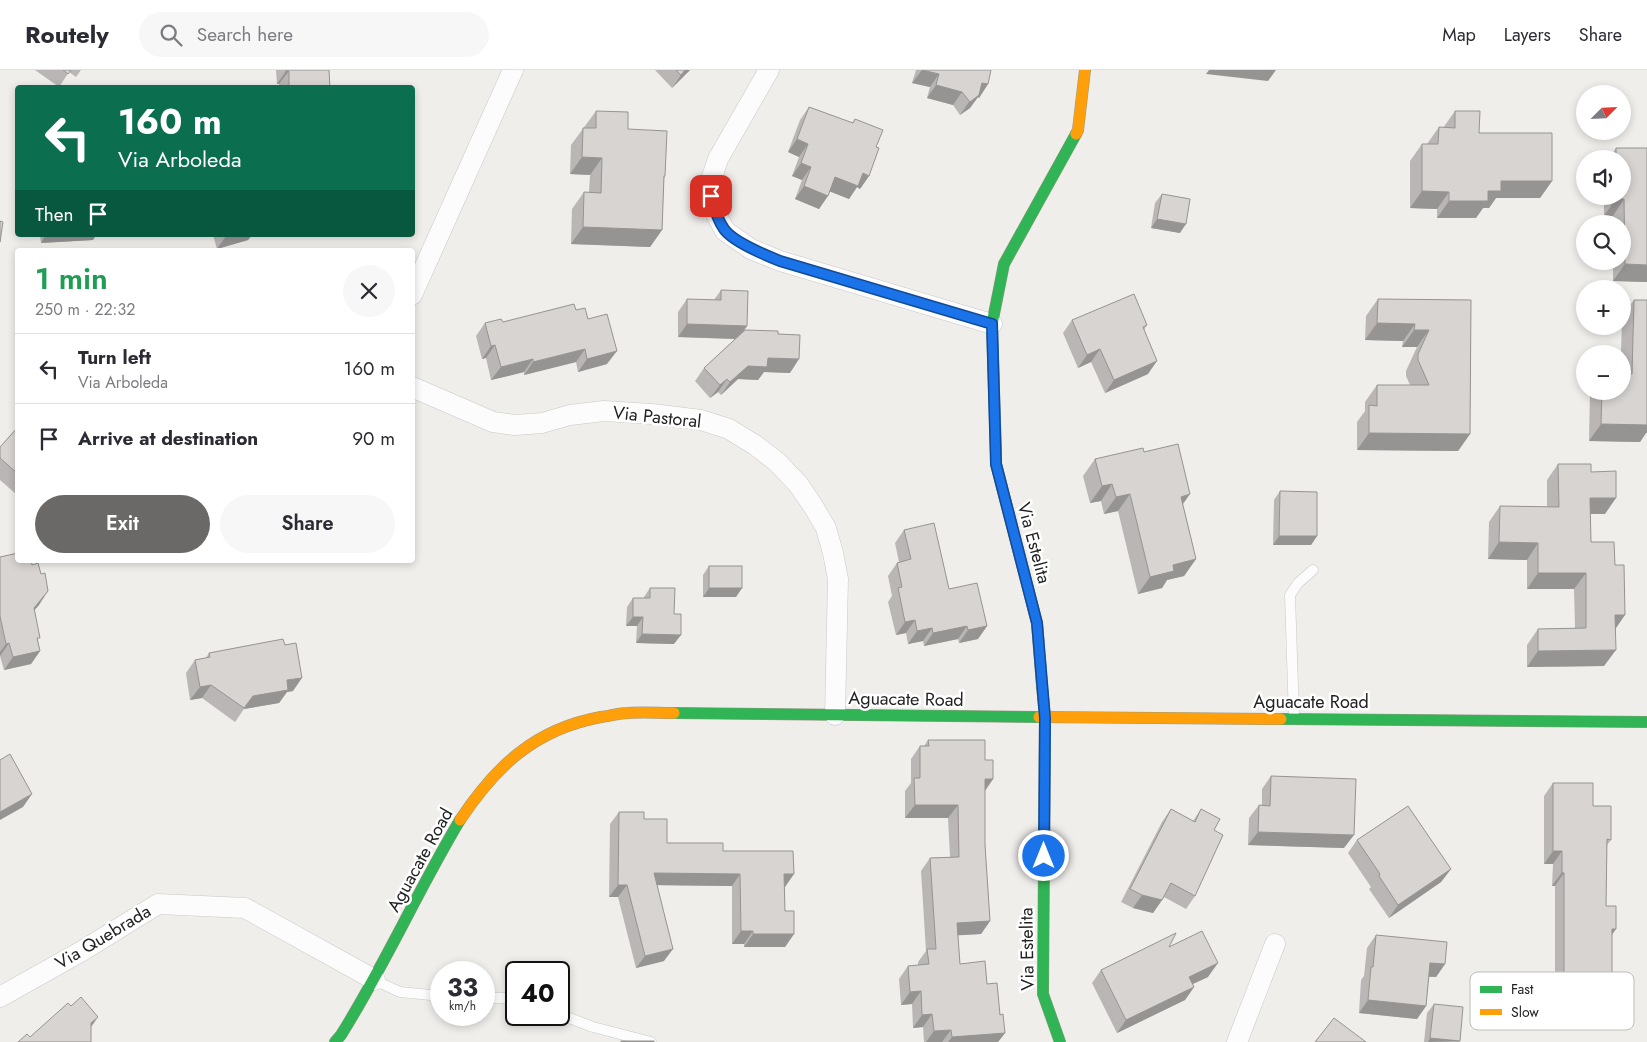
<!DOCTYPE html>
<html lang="en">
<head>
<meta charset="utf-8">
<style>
	:root { --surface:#fff; --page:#f7f7f7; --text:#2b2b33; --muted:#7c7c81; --line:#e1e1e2; --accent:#6a6968 }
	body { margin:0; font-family:Jost,sans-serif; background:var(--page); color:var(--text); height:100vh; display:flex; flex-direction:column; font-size:19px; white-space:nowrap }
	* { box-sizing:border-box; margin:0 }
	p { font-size:16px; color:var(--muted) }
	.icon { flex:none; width:28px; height:28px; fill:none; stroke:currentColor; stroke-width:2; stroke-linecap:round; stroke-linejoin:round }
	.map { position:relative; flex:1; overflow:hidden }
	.drawer { position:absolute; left:15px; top:178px; width:400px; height:315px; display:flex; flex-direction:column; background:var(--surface); border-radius:5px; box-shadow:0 2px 8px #0003 }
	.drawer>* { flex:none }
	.banner { position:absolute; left:15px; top:15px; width:400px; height:152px; border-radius:5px; box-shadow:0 2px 8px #0003; background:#0b6e4f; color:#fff; overflow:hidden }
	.needle { width:32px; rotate:66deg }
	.fabs { position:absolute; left:1576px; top:15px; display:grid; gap:10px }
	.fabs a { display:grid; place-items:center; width:55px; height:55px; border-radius:50%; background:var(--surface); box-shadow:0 2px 8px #0003; font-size:25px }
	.speed { position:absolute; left:430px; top:891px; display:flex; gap:10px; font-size:25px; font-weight:700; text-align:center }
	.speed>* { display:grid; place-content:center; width:65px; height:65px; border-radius:50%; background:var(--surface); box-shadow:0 2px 8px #0003; line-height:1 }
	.speed small { font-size:12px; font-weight:400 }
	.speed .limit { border:2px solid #111; border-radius:8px; background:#fff; color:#111 }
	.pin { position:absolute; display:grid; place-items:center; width:42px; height:42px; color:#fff; margin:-21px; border-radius:10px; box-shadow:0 2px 8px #0006 }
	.me { position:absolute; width:55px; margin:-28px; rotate:0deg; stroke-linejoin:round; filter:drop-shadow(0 0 4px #0008) }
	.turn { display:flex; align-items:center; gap:18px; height:105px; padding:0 20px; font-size:22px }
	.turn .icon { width:65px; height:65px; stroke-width:2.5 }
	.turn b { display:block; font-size:35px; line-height:42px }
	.then { display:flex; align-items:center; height:48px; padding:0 20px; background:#0003; gap:10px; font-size:19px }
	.round { display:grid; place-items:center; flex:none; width:52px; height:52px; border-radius:26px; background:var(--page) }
	.head { display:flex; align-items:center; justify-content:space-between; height:85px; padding:0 20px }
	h1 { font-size:30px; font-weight:600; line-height:38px; color:#1e9e55 }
	.action { display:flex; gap:10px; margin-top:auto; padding:10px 20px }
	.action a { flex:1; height:58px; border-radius:30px; background:var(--accent); color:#fff; font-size:20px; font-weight:600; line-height:58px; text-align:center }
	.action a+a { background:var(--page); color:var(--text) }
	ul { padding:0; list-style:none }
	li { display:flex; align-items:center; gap:15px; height:70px; padding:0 20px; border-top:1px solid var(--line) }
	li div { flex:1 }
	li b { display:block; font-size:19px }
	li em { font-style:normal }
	header { display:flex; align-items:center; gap:30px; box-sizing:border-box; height:70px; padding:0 25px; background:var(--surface); border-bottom:1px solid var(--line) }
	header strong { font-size:24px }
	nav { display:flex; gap:28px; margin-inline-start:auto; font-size:18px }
	.search { width:350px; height:45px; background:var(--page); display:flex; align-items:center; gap:12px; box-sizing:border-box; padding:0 18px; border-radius:28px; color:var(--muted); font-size:19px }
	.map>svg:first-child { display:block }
</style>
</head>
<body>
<header>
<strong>Routely</strong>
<div class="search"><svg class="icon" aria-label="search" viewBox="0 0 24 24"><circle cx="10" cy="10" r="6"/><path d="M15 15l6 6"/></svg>Search here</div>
<nav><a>Map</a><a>Layers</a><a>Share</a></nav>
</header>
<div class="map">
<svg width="1647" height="972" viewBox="0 0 1647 972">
	<rect width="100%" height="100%" fill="#f0eeeb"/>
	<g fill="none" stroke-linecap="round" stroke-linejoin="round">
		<g stroke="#c9c8c7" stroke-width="11">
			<g id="lane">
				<path d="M1294,649l-4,-124 8,-12 15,-13"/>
				<path d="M376,911l24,11 41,4"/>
				<path d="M484,928h32"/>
				<path d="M559,944l34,13 58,15"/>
			</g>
		</g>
		<g stroke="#c9c8c7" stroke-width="21">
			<g id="street">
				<path d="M769,0l-51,89 -6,18 -1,19 5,18 9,17 26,18 29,12 212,63"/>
				<path d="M412,225l101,-225"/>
				<path d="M412,317l81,35 22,3 27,-2 28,-8 34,-4 48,3 49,6 28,9 26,16 22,17 21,22 15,22 13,22 7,25 5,26 -3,136"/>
				<path d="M0,927l82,-46 76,-47 87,4 130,72"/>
				<path d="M1237,972l38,-98"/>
			</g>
		</g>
		<g stroke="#999a82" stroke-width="12">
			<g id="fast">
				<path d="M996,385l-4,-131 12,-60 72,-130"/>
				<path d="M1042,616l3,32 -2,276 17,48"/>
				<path d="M674,643l365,4"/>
				<path d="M1281,649l366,3"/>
				<path d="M335,972l6,-7c44,-70 77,-145 119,-215"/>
			</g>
		</g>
		<g stroke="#999a82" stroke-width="12">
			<g id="slow">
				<path d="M1076,64l2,-4 7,-60"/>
				<path d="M996,385v9l41,159 5,63"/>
				<path d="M1039,647l242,2"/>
				<path d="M460,750c36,-54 75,-91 141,-103 9,-1 18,-4 27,-4 15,-1 31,0 46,0"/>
			</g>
		</g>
		<use href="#lane" stroke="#fdfcfc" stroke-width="10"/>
		<use href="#street" stroke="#fdfcfc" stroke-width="20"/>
		<use href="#fast" stroke="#30b455" stroke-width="11"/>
		<use href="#slow" stroke="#ff9f0a" stroke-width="11"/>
	</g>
	<g fill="#b9b6b5">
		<path d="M35,0h46l-5,7 -7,-5 -10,15z"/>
		<path d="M276,0h53l1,18h-50l-1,-4h-2z"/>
		<path d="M655,0h35l-18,18z"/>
		<path d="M916,0h75l-3,14 -9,14 -1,-1 -8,11 -10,7 -7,-10 -26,-7 3,-11 -18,-4z"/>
		<path d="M809,37l43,16 3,-4 21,28 -7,29 -9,13 -3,-2 -8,12 -19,-8 -11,18 -24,-10 7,-19 -10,-4 7,-19 -11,-5 12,-32z"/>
		<path d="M596,41l32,18 37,47 -1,3 -2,51 -12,17 -79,-3 1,-35 12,-17h5l1,-17 -20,-1 1,-29z"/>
		<path d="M1455,41l24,22 73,48 -12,17h-44l-7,10h-6l-7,10h-39v-9l-27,-1v-47l12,-17h5l12,-17 4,1z"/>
		<path d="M1616,78h31v134l-34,-1v-20h9v-37h-9v-8h-9v-20h18v-37h-13z"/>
		<path d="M1162,124l18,39 -29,-5 4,-25z"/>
		<path d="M40,165h56l-3,5 -52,3z"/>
		<path d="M213,165h39l-4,5 -31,9z"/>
		<path d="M721,220l26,36 -4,5 35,3 12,39 -26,-1 -6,8 -20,-1 -17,16 -3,-3 -8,6 -15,-17 9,-13 31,-29 -57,-2v-25l9,-13 27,1z"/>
		<path d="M1378,229l93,1 -1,134 -12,17 -101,-1v-28l8,-11v-9l12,-17h33l-4,-9v-5l11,-24h-15l1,-6 -38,-1 1,-24z"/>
		<path d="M1634,230h13v133h-1l-6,9 -51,-1 1,-50h32v-37h-1l1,-39z"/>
		<path d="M576,240l12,9 19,45 -29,8 -2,-10 -52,13v-3l-33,8 -5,-22 -4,1 -6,-23 9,-13 18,-1z"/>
		<path d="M1072,250l75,5 -3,5 4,44 -43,19 -14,-31 -13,6 -15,-35z"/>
		<path d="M18,357v65l-2,2 -16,-14v-33z"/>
		<path d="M1144,382l39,53 13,54 -12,17 -17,4 -5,8 -24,6 -20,-83 -14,3 -3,-13 -11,2 -7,-27 12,-17z"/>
		<path d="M1558,394l33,8 14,42h-14v28l24,87 -11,37 -77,1v-22l11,-16 37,-1 -1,-39h-47v-29l-39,-1 1,-37 11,-16 47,1v-27z"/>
		<path d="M1280,421l37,45 -6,9h-38l1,-45z"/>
		<path d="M904,460l45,59 38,37 -9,13 -19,4 -1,-4 -34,7 -1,-5 -15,3 -2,-11 -10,2 -8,-33 4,-6 -4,-20 9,-13 2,-1 -4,-19z"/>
		<path d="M0,487l39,48 -5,5 4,31 2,10 -9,13 -27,6 -4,-14z"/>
		<path d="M709,496l33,22 -6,9h-33v-22z"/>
		<path d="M650,518l24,26v30l-38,-1 1,-17h-11l1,-19 6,-9h11v-1z"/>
		<path d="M285,575l8,46 -6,1 -8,11 -35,6 -9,13 -33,-24 -12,2 -4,-27 9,-13 11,-2 3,-5z"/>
		<path d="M928,670l57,20 8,19 -8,12v54l5,76 -9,13 -23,1 2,29 27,20 13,31 5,18 -7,9h-74l-1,-15 -10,1 -1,-24 -11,1 -2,-26 9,-13 10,-1v-3l8,-11 -5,-80 9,-13 20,-1 -2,-39h-43v-27l6,-8v-24l9,-13h4z"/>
		<path d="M1271,706l73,72 -96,-3 1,-27 10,-13h3v-16z"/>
		<path d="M1553,713l40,23 18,34 -4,5 -1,61 6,29 -5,76 -25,-1v-5h-27v-119h-3l1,-22h-9v-68z"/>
		<path d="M1171,739l22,12 8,-12 13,21 -19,66 -9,13 -22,-12 -11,16 -20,-5 -12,-6 41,-80z"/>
		<path d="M619,742l25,7 23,24 56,8 62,36v24l9,23 -9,13h-41v-3h-12v-58l-75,-1 7,76 -28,7 -18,-71h-9l1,-73z"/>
		<path d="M1357,770l94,29 -10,13 -52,36 -20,-29 2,-2 -23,-34z"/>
		<path d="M1376,865l69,29 -9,13h-7l-3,29 -9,13 -58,-6 2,-33 3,-4 3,-28z"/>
		<path d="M1169,877l39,30 -16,7 2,3 -9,13 -68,33 -25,-50 9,-13z"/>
		<path d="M1434,934l26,37 -1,1h-35l3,-29z"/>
	</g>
	<g fill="#969493">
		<path d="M685,0h5l-18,18 9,-13z"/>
		<path d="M922,0l17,4 -9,13 -18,-4z"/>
		<path d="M1209,0h67l-8,11 -62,-7z"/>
		<path d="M286,1h3l-10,13h-2z"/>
		<path d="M982,13l6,1 -9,14 -1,-1 -8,11 -10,7z"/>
		<path d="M936,15l26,7 -9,13 -26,-7z"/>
		<path d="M289,16h13l-2,2h-12z"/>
		<path d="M797,69l11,5 -9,13 -11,-5z"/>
		<path d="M582,87l20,1 -12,17 -20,-1z"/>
		<path d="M801,93l10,4 -9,13 -10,-4z"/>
		<path d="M863,103l6,3 -9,13 -3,-2 -8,12 -23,-9 9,-13z"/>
		<path d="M1501,111h51l-12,17h-44l-7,10h-6l-7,10h-39l12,-17 39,-10z"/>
		<path d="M804,116l24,10 -9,13 -24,-10z"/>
		<path d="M1422,121l27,1 -12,17 -27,-1z"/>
		<path d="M1616,129h8l-11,17h-9z"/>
		<path d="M1157,149l29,5 -6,9 -29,-5z"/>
		<path d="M583,157l79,3 -12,17 -79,-3z"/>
		<path d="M46,165h50l-3,5 -52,3z"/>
		<path d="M230,165h22l-4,5 -31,9 9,-13z"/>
		<path d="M1625,194l22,1v17l-34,-1z"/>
		<path d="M1377,253l38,1 -12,17 -38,-1z"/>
		<path d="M687,254l60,2 -9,13 -60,-2z"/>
		<path d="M1414,260h15l-12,17h-15z"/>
		<path d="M495,275l-9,13 -4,1 9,-13z"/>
		<path d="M585,279l-9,13 -52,13 9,-13z"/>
		<path d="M1100,279l-9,13 -13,6 9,-13z"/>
		<path d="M617,281l-10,13 -29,8 9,-13z"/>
		<path d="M768,288l31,1 -9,14 -26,-1 -6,8 -20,-1 -17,16 9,-13 18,-16z"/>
		<path d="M533,289l-9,13 -33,8 10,-13z"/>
		<path d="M1157,291l-9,13 -43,19 9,-13z"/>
		<path d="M727,309l-9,13 -8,6 10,-13z"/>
		<path d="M1647,352v11h-1l-6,9 -51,-1 12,-17z"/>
		<path d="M1369,363l101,1 -12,17 -101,-1z"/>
		<path d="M1112,414l-11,17 -11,2 12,-17z"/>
		<path d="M1130,424l-12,17 -14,3 12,-17z"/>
		<path d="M1190,424l-12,17 3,-14z"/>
		<path d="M1590,428h26l-11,16h-26z"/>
		<path d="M1279,466h38l-6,9h-38z"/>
		<path d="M1499,472l39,1 -11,17 -39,-1z"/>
		<path d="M1196,489l-12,17 -17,4 -5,8 -24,6 12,-17 23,-12z"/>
		<path d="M1538,503h48l-12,16h-47z"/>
		<path d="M709,518h33l-6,9h-33z"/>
		<path d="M48,521l-9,14 -14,16 9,-13z"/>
		<path d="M1615,545h10l-11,16z"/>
		<path d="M633,547h10l-6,9h-11z"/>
		<path d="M915,550l-9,13 -10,2 9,-13z"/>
		<path d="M967,556l-9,13 -34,7 9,-13z"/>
		<path d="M987,556l-9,13 -19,4 9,-13z"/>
		<path d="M932,558l-9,13 -15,3 9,-13z"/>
		<path d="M642,564l39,1 -7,9 -38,-1z"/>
		<path d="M9,573l-9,13v-4l6,-8z"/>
		<path d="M1616,580l-12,16 -77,1 11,-16z"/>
		<path d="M40,581l-9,13 -27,6 9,-13z"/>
		<path d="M302,608l-9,13 -6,1 -8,11 -35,6 -9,13 18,-26 34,-16z"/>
		<path d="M211,615l-9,13 -12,2 10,-13z"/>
		<path d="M985,709h8l-9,13z"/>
		<path d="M32,724l-9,13 -23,13v-8z"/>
		<path d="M915,735h43l-10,13h-43z"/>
		<path d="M1258,762l96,3 -10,13 -96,-3z"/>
		<path d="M1553,781h9l-9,13h-9z"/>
		<path d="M1451,799l-10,13 -52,36 9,-13z"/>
		<path d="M1562,802l2,1 -9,13h-3z"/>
		<path d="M654,803l86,1 -8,12 -87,-1z"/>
		<path d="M784,804h10l-9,13h-9z"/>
		<path d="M618,815h9l-9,12h-9z"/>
		<path d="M1142,825l20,5 -9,13 -20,-5z"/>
		<path d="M990,851l-9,13 -34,2 10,-13z"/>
		<path d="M1612,859h4l-9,13z"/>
		<path d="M741,861h12l-9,13h-12z"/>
		<path d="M753,864h41l-9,13h-41z"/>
		<path d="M673,879l-9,12 -28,7 9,-12z"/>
		<path d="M1218,893l-10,14 -28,13 9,-13z"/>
		<path d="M1430,893l15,1 -9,13 -15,-1z"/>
		<path d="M1194,917l-9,13 -68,33 9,-13z"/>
		<path d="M921,921l-9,13 -11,1 9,-13z"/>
		<path d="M1564,921l27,1 -9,13h-27z"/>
		<path d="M1591,927l25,1 -9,13 -25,-1z"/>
		<path d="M1368,930l58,6 -9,13 -58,-6z"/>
		<path d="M932,944l-9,13 -10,1 9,-13z"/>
		<path d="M98,947l-9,13 2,-7z"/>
		<path d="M951,960l-9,12h-16l8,-11z"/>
		<path d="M1005,963l-7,9h-50l4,-5z"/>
		<path d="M1430,968l30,3 -32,1z"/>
	</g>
	<g fill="#d7d4d2" stroke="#969493">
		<path d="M63,0h8l-3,4z"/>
		<path d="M286,0h43l1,18h-28v-2h-13v-15h-3z"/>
		<path d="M676,0h9l-4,5z"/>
		<path d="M922,0h69l-3,14 -6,-1 -3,12 -9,7 -8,-10 -26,-7 3,-11z"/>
		<path d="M809,37l44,16 2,-4 28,11 -7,17 3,1 -10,28 -6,-3 -5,13 -23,-9 -7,19 -24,-10 7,-19 -10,-4 7,-19 -11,-5z"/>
		<path d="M596,41l32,1v17l39,2 -2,45h-1l-2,54 -79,-3 1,-35 17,1 1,-35 -20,-1 1,-29h13z"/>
		<path d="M1455,41h25l-1,22h73v48h-51v10h-13v10h-39v-9l-27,-1v-47h16l1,-17 16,1z"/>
		<path d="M1616,78h31v117l-22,-1 -1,-65h-8v-3h6v-37h-6z"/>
		<path d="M1162,124l28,5 -4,25 -29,-5z"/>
		<path d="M0,151l3,1 -3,20z"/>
		<path d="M721,220l27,1 -1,35 -60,-2v-25l34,1z"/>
		<path d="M1134,224l13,31 -4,2 14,34 -43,19 -14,-31 -13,6 -15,-35z"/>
		<path d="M1378,229l93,1 -1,134 -101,-1v-28l8,1v-21h52l-11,-25v-6l11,-24h-15l1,-6 -38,-1z"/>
		<path d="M1634,230h13v125l-46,-1 1,-33h20v-17h10z"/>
		<path d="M574,234l2,6 9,-2 3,11 19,-5 10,37 -30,8 -2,-10 -52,13v-3l-32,8 -6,-22 -4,1 -6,-23 16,-4 2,3z"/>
		<path d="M745,260l33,1v3l22,1 -1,24 -31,-1 -1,9 -19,-1 -18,16 -3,-3 -7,6 -16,-17z"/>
		<path d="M18,357v47l-18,-16v-11z"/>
		<path d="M1178,374l12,50 -9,3 15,62 -23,6 1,6 -24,6 -20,-83 -14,3 -4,-13 -10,2 -7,-27 48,-11 1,4z"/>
		<path d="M1558,394h33v8l25,-1v27h-26l1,44h23l1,23h9l1,50h-10l1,35 -78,1v-22l48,-1v-55h-48v-30l-39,-1 1,-36 59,1z"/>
		<path d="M1280,421l37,1v44h-38z"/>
		<path d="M934,453l15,66 28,-6 10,43 -19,4 -1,-4 -34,7 -1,-5 -15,3 -2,-11 -10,2 -7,-34 4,-1 -5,-24 14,-4 -7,-29z"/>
		<path d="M18,483v7h13l1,5 6,-2 3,11 4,-1 3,18 -14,17 6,30h-3l3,13 -27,6 -4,-14 -3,1 -6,-28v-59z"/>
		<rect x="709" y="496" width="33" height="22"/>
		<path d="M650,518h25l-1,26h7v21l-39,-1 1,-17h-10v-19h17z"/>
		<path d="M283,569l2,6 11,-2 6,35 -15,2 1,10 -35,6 -9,12 -33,-23 -11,2 -5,-27 15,-3 -1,-4z"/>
		<path d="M928,670h57v20h8v19h-8v66l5,76 -33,2 3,41 25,-3 2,23 10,-1 3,32 3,-1 2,19 -53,4 -1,-7 -17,1 -2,-17 -10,1 -1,-24 -11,1 -2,-26 21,-2 -2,-15h9l-6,-91 29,-1 -1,-52h-43l-1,-27h6v-32h9z"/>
		<path d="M10,684l22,40 -32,18v-52z"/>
		<path d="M1271,706l85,3 -2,56 -96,-3 1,-27 11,1z"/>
		<path d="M1553,713h40v23h18v34l-4,-1 -1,67h10v23h-4v44h4v25l-25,-1v-5l-27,-1v-118l-2,-1v-21h-9z"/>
		<path d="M1408,736l43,63 -53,36 -19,-29 1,-2 -23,-34z"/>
		<path d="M1171,739l24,13 6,-13 19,10 -6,11 9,5 -28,61 -24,-13 -9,17 -20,-5 -12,-6z"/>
		<path d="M619,742h25v7h23v24h56v8h70l1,23h-10l1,37h9v23h-41v-3h-12l-1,-57 -86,-1 19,76 -28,7 -18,-71h-9z"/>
		<path d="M1202,861l16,32 -29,14 5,10 -68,33 -25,-50 75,-37 -7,14z"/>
		<path d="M1376,865l71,7 -2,22 -15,-1 -4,43 -58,-6 3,-33h2z"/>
		<path d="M81,927l17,20 -7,6v19h-73l9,-8 3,3 38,-34 3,3z"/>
		<path d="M1434,934l29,3 -3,34 -30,-3z"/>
		<path d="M1334,948l32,24h-51z"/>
		<rect x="621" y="971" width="33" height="1"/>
	</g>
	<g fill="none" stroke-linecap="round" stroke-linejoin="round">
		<g stroke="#114b97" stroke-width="12">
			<path id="route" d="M711,126c3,12 6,23 13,33 9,13 41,26 56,32l212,63 4,140 41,159 8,95 -1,138"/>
		</g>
		<use href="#route" stroke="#1a73e8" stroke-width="9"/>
	</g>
	<g text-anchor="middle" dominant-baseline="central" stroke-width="5" stroke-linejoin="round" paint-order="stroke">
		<g font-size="18" fill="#222" stroke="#fff">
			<text transform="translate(657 347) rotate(6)">Via Pastoral</text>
			<text transform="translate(1034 473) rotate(75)">Via Estelita</text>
			<text transform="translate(906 629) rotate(1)">Aguacate Road</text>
			<text x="1311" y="632">Aguacate Road</text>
			<text transform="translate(420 790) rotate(-61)">Aguacate Road</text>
			<text transform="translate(103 867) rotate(-31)">Via Quebrada</text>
			<text transform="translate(1027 879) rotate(-91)">Via Estelita</text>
		</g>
	</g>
	<rect x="1470" y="902" width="164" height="58" rx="8" fill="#fff" stroke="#bdbdbd" stroke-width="1"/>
	<rect x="1480" y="916" width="22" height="7" fill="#30b455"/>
	<rect x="1480" y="939" width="22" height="6" fill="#ff9f0a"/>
	<g font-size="14" fill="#222">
		<text x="1511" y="924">Fast</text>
		<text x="1511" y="947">Slow</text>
	</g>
</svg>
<div class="fabs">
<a><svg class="needle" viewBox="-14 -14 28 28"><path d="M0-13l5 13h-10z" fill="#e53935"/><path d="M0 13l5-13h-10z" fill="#7c7c81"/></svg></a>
<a><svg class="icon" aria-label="sound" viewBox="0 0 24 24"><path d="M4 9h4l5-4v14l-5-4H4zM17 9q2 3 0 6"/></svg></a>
<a><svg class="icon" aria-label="search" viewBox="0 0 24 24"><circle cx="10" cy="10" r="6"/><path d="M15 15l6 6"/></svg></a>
<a>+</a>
<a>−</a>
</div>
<div class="speed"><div>33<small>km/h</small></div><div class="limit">40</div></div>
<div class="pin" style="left:711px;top:126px;background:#d93025"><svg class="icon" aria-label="arrive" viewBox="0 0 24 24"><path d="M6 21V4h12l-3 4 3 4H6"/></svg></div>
<svg class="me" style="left:1044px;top:786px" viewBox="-20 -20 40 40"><circle r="17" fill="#1a73e8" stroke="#fff" stroke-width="3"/><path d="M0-11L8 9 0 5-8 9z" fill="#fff"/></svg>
<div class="banner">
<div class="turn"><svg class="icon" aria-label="left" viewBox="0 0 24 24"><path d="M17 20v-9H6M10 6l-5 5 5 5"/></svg><div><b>160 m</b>Via Arboleda</div></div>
<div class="then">Then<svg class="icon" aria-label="arrive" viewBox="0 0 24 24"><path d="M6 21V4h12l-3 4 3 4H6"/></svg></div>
</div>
<section class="drawer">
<div class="head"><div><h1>1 min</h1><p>250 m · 22:32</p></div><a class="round"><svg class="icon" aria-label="close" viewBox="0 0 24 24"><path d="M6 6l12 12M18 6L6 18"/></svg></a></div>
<ul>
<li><svg class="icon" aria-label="left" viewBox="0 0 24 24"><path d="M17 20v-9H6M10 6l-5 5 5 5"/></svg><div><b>Turn left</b><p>Via Arboleda</p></div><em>160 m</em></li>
<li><svg class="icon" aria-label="arrive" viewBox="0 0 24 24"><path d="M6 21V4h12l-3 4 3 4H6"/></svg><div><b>Arrive at destination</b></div><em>90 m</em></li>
</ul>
<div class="action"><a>Exit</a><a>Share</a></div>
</section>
</div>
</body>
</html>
